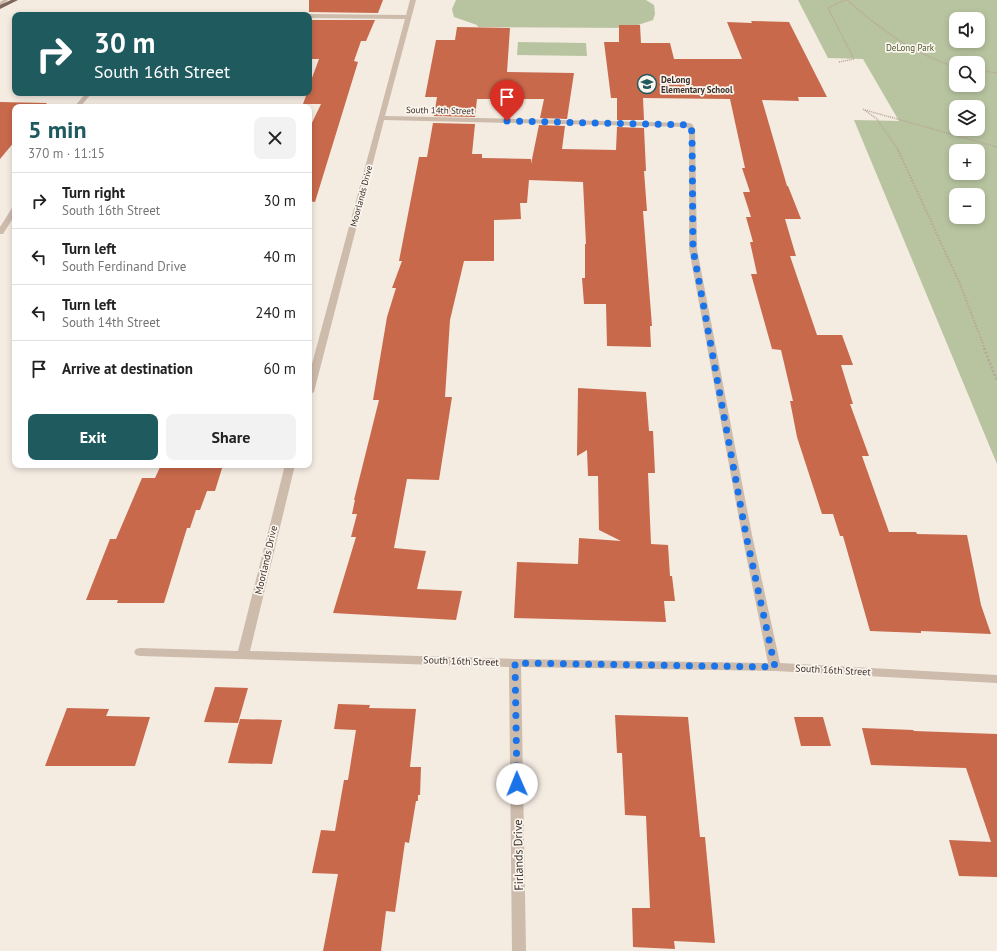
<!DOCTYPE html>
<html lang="en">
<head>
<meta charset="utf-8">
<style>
	:root { --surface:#fff; --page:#f2f2f2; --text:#222; --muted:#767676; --line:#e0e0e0; --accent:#1f5a5e }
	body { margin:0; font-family:"PT Sans",sans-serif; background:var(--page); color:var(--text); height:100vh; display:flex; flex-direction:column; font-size:15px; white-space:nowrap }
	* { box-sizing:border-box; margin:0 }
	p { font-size:13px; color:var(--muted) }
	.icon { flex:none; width:22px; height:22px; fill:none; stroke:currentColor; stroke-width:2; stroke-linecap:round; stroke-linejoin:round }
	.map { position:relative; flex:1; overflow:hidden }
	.drawer { position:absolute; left:12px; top:104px; width:300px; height:364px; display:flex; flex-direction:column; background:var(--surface); border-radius:8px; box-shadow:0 2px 6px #0003 }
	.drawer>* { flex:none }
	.guide { position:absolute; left:12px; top:12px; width:300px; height:84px; border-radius:8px; box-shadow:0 2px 6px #0003; background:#1f5a5e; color:#fff; overflow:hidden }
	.controls { position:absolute; left:949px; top:12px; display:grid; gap:8px }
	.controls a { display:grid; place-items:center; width:36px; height:36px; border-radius:8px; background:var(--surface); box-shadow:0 2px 6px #0003; font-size:20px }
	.pin { position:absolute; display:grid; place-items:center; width:34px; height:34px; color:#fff; margin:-41px -17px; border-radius:50% 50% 50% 0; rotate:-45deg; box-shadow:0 0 4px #0007 }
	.pin .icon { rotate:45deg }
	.me { position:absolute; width:44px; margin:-22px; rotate:359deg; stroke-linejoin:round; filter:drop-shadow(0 0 3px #0008) }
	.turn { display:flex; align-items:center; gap:14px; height:84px; padding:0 16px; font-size:18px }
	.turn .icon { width:52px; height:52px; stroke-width:2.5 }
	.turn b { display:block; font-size:28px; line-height:34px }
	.round { display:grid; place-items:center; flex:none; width:42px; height:42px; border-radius:8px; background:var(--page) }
	.overview { display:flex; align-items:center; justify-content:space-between; height:68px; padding:0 16px }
	h1 { font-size:24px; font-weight:800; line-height:30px; color:var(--accent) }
	.primary-button { display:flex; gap:8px; margin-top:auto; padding:8px 16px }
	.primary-button a { flex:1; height:46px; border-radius:8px; background:var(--accent); color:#fff; font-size:16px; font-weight:800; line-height:46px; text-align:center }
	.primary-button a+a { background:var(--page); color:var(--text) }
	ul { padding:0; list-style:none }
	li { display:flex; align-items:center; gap:12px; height:56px; padding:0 16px; border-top:1px solid var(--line) }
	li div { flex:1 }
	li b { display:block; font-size:15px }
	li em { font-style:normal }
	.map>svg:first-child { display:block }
</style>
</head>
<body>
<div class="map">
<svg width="997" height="951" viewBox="0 0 997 951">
	<rect width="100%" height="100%" fill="#f4ebe1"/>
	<g fill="#b8c4a0" fill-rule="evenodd">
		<path d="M456,0h190l8,5 1,9 -2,6 -18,6v2l-157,-1 -1,-2 -23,-8 -2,-8z"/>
		<path d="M798,0h199v464l-143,-344 45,1 -36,-62 -35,-1zM956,19h22v22h-22zM956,63h22v22h-22zM956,107h22v22h-22zM956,151h22v22h-22zM956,195h22v22h-22z"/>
		<path d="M518,42l68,1 1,13 -70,-1z"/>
	</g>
	<g fill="#c8694b">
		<path d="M309,0h74l-5,13 -69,-1z"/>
		<path d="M309,20h66l-9,21h-5l-7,20 4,1 -43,140 -6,-1v-72l12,-25h-18l4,-11h2v-7l10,-27h-10z"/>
		<path d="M751,21l38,1 38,75h-29l1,4 -37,-1 25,86h1l13,33h-16l11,37h-6l27,79h25l11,30h-12l12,39h-3l19,52h-7l27,76h27l1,2 50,1 14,70 10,29 -70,-3v2l-51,-2 -27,-95h-3l-7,-22h-11l-25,-77 -7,-36h3l-12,-51 -9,-1 -21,-75h6l-7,-32h3l-7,-25h5l-8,-25h7l-8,-24h3l-15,-69 -87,-1 1,22h-27v-22h-6l-7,-56h15v-17h21l1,18h29l4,16h68l-15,-37 25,1z"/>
		<path d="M457,27l53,1 -3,44 67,1 -7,46 -27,-1 4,-19h-67l-2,18 -41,-1 3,-19h-12l11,-57h19z"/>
		<path d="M0,102l47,1 -4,4h-28v34l-15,18z"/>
		<path d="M433,123l42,1 -3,30h10v4l49,1v5l8,-39 26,1 -3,23 54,1 1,-23 27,1 2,43h-2l3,40h-4l9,115h-2l1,21 -44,-1 -1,-42h-22l-2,-26h3v-34h1l-3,-62 -54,-2 -2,23h-7l1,16 -27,1v41h-30l-14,59 -5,77h7l-13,83 -32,-1 -13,69 32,3 -9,38 45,2 -6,29 -123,-7 23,-76h-5l6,-23h-5l3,-14h-1l25,-100h-6l14,-83 9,-29h-4l10,-27h-3l20,-104h8z"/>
		<path d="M578,388l68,4 3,39h4l2,42h-7l3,71 17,1 2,31h2l3,25h-11l2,21 -152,-4 3,-56 61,2 1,-26 42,3 -22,-11 -1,-54h-10l-1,-26 -10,6z"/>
		<path d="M161,465h62l-8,26h-8l-7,19h-4l-6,18h-3l-23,75h-47l1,-3h-32l24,-61h6l26,-61h13z"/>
		<path d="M215,687l33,1 -10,35 -34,-1z"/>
		<path d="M338,704l32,1 -1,3 47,1 -6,58h11l-1,28h-2v6h-2l-7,42 -4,-1 -10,70 -9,-1 -5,40h-58l15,-77 -26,-1 9,-43 14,1 9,-51h4l8,-50 -22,-1z"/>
		<path d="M67,708l42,1 -3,7 44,1 -15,49h-90z"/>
		<path d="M615,715l73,2 12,120h5l10,106 -41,-2 1,8 -42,-2 -1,-39h18l-4,-92 -21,-1 -3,-62h-5z"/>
		<path d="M794,717h29l8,29h-30z"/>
		<path d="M240,719l42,1 -10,44 -44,-1z"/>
		<path d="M862,728l51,2 1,1 83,3v143l-38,-1 -10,-36 42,2 -25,-74 -95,-3z"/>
	</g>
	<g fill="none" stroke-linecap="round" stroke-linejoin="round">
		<g stroke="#b9a596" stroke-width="1.5" stroke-dasharray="1 1" stroke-linecap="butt">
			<path d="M847,0c33,29 67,54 109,67"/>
			<path d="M839,62l15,-3 -26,-51 17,-8"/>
			<path d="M978,70l19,3"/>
			<path d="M863,109l14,10 22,32"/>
			<path d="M865,110l132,37"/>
		</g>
		<path stroke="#b9a596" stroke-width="2" stroke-dasharray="1.5 1.5" stroke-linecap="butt" d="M898,150l62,134 25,65"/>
		<path stroke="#b9a596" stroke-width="2.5" stroke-dasharray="2 2" stroke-linecap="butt" d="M984,348l13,33"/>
		<g fill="#cdbbac" fill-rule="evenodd">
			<path d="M3,0h5l-8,7v-5z"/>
			<path d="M410,0h6l-31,116 305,7 3,2 2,7 2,117 55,286 28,128 217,12v8l-222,-12 -254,-4 5,284h-14l-3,-284 -369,-11 -4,-1 -2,-3 2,-3 4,-1 98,3 47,-186h10l-45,186 265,8 253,4 -26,-128 -53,-286v-117l-2,-5 -303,-7 -70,272 -5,3v-20l96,-356 -96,-1v-3h-2l2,-1 97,1z"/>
			<path d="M86,93h6l-12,14h-6z"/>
			<path d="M12,208h3v7l-12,19h-3v-7z"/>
		</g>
		<path fill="#7d675c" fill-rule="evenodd" d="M11,0h7l-18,9v-4z"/>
	</g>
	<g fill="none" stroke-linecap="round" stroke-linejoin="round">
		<path stroke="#1a73e8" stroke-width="7" stroke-dasharray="0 12.6" d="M507,121l183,4 2,7 1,117 53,286 29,132 -260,-4 2,121"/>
	</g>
	<defs>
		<g id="school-ring" transform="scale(1)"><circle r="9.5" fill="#fbf5ee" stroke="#1f5a5e" stroke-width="1.5"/><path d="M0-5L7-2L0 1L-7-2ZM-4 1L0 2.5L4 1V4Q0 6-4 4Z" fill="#1f5a5e"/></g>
	</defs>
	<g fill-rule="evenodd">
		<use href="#school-ring" x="647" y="84"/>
	</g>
	<g text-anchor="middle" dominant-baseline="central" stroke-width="3.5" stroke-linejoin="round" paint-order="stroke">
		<g font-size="9" fill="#4a5a2e" stroke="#fbf5ee">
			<text x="910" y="47">DeLong Park</text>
		</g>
		<g font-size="9" font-weight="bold" fill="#3b302b" stroke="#fbf5ee" text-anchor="start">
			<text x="661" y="79">DeLong<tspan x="661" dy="10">Elementary School</tspan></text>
		</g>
		<g font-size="9" fill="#3b302b" stroke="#fbf5ee">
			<text transform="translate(440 110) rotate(1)">South 14th Street</text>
			<text transform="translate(361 196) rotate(-75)">Moorlands Drive</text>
		</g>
		<g font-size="10" fill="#3b302b" stroke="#fbf5ee">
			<text transform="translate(266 560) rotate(-77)">Moorlands Drive</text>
			<text transform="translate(461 661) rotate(2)">South 16th Street</text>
			<text transform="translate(833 670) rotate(3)">South 16th Street</text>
		</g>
		<g font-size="12" fill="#3b302b" stroke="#fbf5ee">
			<text transform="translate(518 855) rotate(-91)">Firlands Drive</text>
		</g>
	</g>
</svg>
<div class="controls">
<a><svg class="icon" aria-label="sound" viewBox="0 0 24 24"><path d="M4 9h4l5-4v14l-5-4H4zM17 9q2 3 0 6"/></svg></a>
<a><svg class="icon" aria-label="search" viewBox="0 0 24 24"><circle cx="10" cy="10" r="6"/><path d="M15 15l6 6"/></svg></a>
<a><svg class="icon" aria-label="layers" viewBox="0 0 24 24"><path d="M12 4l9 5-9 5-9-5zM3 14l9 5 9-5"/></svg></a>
<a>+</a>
<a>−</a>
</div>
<div class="pin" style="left:507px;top:121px;background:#d93025"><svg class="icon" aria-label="arrive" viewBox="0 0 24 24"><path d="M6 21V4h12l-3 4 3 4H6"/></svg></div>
<svg class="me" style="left:517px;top:784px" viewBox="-20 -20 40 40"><circle r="19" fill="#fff"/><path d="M0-13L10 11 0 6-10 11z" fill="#1a73e8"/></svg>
<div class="guide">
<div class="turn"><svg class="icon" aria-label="right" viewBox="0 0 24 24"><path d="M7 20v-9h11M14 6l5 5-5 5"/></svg><div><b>30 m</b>South 16th Street</div></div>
</div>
<section class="drawer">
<div class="overview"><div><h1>5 min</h1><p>370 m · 11:15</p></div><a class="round"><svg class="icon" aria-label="close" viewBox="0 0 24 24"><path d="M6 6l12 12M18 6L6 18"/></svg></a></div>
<ul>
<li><svg class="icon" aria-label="right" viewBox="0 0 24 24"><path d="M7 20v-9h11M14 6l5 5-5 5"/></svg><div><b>Turn right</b><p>South 16th Street</p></div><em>30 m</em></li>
<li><svg class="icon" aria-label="left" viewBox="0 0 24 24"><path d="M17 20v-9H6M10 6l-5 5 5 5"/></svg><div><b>Turn left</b><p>South Ferdinand Drive</p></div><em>40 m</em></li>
<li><svg class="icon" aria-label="left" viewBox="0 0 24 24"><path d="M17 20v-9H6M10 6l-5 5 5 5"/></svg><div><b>Turn left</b><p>South 14th Street</p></div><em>240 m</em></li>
<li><svg class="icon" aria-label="arrive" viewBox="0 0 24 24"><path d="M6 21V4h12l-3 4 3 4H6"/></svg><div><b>Arrive at destination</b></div><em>60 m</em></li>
</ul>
<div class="primary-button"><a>Exit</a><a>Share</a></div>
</section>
</div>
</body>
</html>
